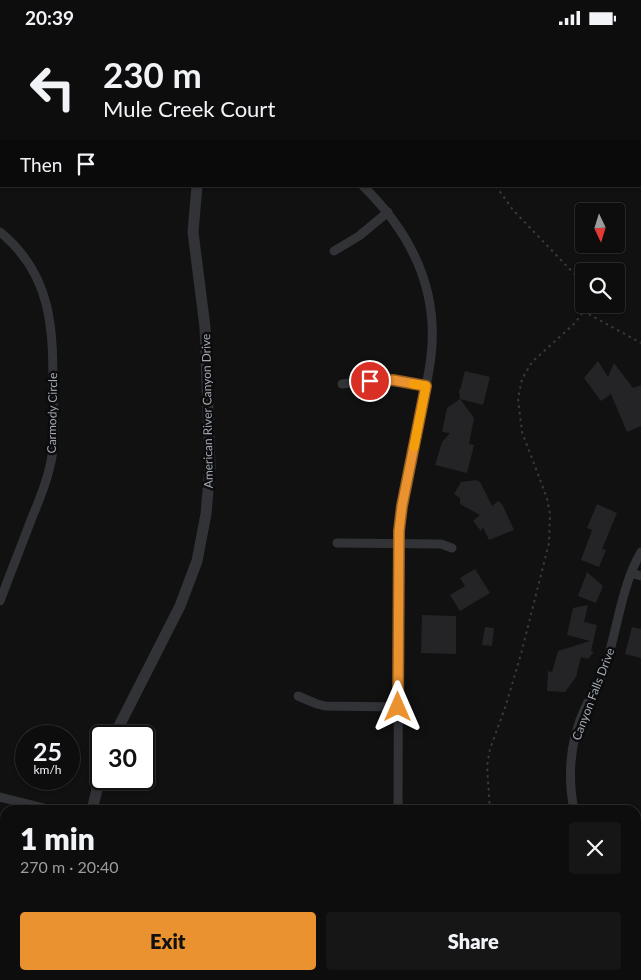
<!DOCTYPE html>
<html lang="en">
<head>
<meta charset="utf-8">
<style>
	:root { --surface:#0d0d0e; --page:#161617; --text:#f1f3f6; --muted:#9a9c9e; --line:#2d2d2e; --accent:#ea9230 }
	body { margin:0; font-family:Lato,sans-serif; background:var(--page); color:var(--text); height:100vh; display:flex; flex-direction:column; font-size:19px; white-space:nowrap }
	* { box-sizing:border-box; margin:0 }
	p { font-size:16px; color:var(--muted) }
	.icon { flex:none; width:28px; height:28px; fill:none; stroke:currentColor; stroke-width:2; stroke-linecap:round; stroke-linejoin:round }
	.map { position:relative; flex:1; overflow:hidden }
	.panel { position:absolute; left:0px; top:770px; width:641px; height:175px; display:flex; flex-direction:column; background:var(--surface); border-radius:15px 15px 0 0; box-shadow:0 1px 4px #0004,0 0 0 1px var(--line) }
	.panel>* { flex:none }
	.banner { position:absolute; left:0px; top:0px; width:641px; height:152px; box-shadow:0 1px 4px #0004,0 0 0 1px var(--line); background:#0d0d0e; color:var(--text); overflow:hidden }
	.needle { width:32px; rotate:176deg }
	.controls { position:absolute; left:575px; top:168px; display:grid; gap:10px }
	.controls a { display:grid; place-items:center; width:50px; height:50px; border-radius:5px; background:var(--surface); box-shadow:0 1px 4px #0004,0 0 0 1px var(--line); font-size:25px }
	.speed { position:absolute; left:15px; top:690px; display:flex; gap:10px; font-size:25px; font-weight:700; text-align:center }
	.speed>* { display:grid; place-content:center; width:65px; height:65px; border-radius:50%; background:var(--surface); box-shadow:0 1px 4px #0004,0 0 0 1px var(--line); line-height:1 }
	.speed small { font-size:12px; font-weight:400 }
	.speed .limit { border:2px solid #111; border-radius:8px; background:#fff; color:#111 }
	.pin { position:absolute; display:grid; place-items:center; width:42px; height:42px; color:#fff; margin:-21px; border:2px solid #fff; border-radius:50%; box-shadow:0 1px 5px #0007 }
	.me { position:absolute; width:55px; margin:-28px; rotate:0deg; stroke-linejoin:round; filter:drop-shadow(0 0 4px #0008) }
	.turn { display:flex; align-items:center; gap:18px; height:105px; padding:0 20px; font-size:22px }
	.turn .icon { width:65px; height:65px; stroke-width:2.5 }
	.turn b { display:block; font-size:35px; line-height:42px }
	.then { display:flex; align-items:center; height:48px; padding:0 20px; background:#0003; gap:10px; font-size:19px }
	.round { display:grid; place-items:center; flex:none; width:52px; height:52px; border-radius:5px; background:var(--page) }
	.headline { display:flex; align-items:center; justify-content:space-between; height:85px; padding:0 20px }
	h1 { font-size:30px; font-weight:800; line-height:38px }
	.cta { display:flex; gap:10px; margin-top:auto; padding:10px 20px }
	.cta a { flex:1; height:58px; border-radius:5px; background:var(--accent); color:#111; font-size:20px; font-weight:800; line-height:58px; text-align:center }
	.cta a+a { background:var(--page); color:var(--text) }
	.status { display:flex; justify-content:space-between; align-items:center; height:35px; padding:0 25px; background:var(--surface); direction:ltr }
	.status svg { height:14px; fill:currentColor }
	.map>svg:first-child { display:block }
</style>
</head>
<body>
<div class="status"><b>20:39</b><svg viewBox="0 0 49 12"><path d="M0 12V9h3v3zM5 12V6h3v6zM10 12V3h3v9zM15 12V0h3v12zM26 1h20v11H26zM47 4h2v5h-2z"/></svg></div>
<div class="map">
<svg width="641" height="945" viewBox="0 0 641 945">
	<rect width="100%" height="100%" fill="#111112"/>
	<g fill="#242426">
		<path d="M598,326l10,16 6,-14 19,25 8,-3v41l-14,6 -16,-38 -10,7 -17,-23z"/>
		<path d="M465,336l25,6 -7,28 -23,-6 -1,-9h1z"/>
		<path d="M460,364l14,19 -5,26 5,1 -7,28 -32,-8 7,-23 8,-9 -8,-1 5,-24z"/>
		<path d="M476,445l4,2 12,24 6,-5 4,3 12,26 -25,10 -6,-13 -2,4 -8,-10 7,-6 -20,-11v-6l-6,-4 7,-12z"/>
		<path d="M597,469l20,9 -15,36 4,1 -7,17 -18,-7 11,-30 -5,-2z"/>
		<path d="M475,534l15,24 -30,18 -10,-16 15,-9 -5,-8z"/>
		<path d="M587,537l16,14 -7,17 -18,-7z"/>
		<path d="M588,570l-4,17 13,3 -6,26 3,1 -6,7 -7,-2 -5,20 -11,15 -18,-1 1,-20 4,1 6,-21 32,-10 -23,-6 6,-27z"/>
		<path d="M422,580l34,1v38l-35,-1z"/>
		<path d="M485,592l9,1 -2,18 -10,-1z"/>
		<path d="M632,592l9,2v29l-16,-4z"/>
	</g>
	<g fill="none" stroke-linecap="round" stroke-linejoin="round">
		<g stroke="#383a3e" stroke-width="2" stroke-dasharray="2.5 4" stroke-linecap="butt">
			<path d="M335,0l1,1"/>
			<path d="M496,151l17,24 71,74"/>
			<path d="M583,276l58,32"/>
			<path d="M490,775l-3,-44 3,-17 16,-44 15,-51 28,-111 1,-29 -3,-16 -25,-66 -4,-33 4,-20 10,-17 43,-39 14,-19"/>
			<path d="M509,940v5"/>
		</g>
		<g stroke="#323337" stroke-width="9">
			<path d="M206,0l1,1"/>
			<path d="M401,0v1"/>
			<path d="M34,1l3,-1"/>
			<path d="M0,10h1"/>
			<path d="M363,151c48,47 76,102 68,170 -2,19 -7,38 -10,56 -7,32 -13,63 -19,94l-3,25 -1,279"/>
			<path d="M0,197c54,44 53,100 53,163 1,25 3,50 -4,75 -4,17 -11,33 -18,50 -10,27 -21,54 -31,81"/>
			<path d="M334,216l25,-15 29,-24"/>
			<path d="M342,349l42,-4 42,6"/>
			<path d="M337,508l104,1 11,4"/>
			<path d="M631,538l10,3"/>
			<path d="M298,661l19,8 8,2 73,1"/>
			<path d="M0,762l52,13"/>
			<path d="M574,775c-7,-36 -4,-71 12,-104 8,-15 17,-29 21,-45 11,-36 15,-76 34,-109"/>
			<path d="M221,940l1,5"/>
			<path d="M397,945v-5"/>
			<path d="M588,945v-5"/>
		</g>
		<g stroke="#323337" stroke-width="11">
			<path d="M597,0l5,1"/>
			<path d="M308,1l2,-1"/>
			<path d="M640,12h1"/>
			<path d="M114,701l66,-130 17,-45 9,-47 4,-47 -5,-140 -12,-95 4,-46"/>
			<path d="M92,775l9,-37"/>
			<path d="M88,940l1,5"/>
		</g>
	</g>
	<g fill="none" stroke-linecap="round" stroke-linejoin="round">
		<g stroke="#985f1f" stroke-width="12">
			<path id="route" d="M370,346l23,-1 33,6 -24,120 -3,25 -1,176"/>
		</g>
		<use href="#route" stroke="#ea9230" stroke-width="9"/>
		<path stroke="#f59e0b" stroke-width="9" d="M413,349l13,2 -12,61"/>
	</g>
	<g text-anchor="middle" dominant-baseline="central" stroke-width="5" stroke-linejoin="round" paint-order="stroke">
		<g font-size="12" fill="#a2a9b2" stroke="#0c0c0d">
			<text transform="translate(207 376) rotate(-91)">American River Canyon Drive</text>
			<text transform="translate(52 378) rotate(-89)">Carmody Circle</text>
			<text transform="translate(593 659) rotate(-69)">Canyon Falls Drive</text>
		</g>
	</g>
</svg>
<div class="controls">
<a><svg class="needle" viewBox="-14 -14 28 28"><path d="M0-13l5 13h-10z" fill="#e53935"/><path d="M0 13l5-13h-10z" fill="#9a9c9e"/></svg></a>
<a><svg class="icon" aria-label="search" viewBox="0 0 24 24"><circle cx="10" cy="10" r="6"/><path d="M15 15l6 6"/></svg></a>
</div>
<div class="speed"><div>25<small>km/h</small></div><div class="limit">30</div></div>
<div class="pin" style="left:370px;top:346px;background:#d93025"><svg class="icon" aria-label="arrive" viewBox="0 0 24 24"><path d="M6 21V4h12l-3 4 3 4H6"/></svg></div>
<svg class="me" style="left:398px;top:672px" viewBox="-20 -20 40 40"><path d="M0-17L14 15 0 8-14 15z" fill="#ea9230" stroke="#fff" stroke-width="4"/></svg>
<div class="banner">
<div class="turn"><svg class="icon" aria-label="left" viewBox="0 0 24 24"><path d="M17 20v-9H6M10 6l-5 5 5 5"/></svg><div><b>230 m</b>Mule Creek Court</div></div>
<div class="then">Then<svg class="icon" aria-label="arrive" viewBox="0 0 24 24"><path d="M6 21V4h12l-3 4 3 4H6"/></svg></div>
</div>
<section class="panel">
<div class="headline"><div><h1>1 min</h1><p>270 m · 20:40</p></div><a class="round"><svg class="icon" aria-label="close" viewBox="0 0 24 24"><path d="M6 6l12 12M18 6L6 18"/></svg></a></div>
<div class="cta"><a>Exit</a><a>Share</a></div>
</section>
</div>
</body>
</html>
